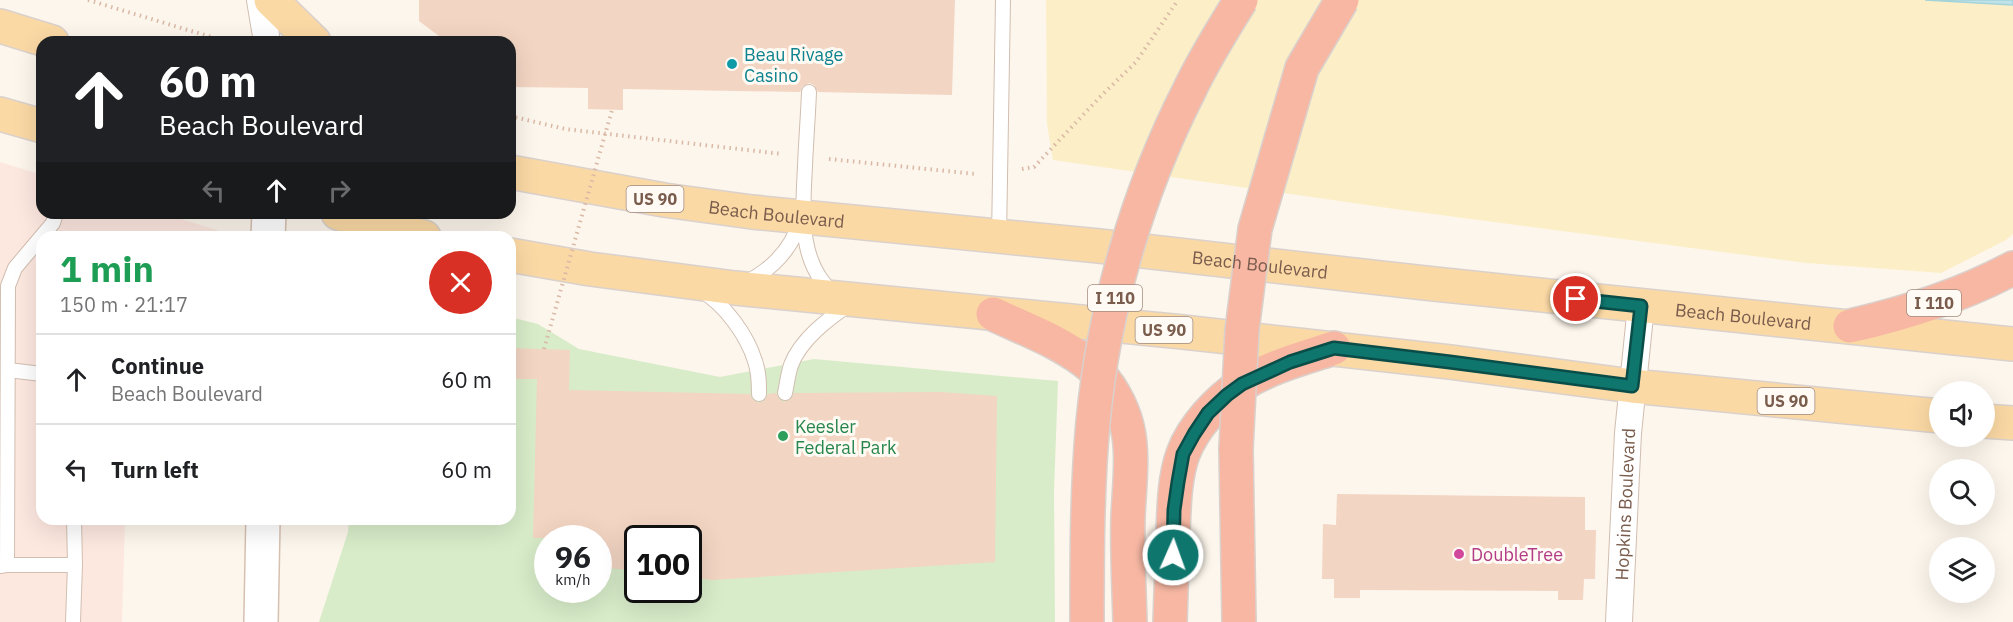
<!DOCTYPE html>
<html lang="en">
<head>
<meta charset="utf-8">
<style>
	:root { --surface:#fff; --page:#f6f6f6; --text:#202124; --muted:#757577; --line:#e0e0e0 }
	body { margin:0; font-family:"IBM Plex Sans",sans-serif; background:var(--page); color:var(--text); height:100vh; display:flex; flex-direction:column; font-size:22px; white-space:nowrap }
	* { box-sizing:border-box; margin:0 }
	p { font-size:20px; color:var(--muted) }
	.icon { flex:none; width:33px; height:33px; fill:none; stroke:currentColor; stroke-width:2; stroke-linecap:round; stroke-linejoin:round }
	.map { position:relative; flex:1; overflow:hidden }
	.drawer { position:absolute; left:36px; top:231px; width:480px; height:294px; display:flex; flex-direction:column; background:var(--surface); border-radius:18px; box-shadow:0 6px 24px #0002 }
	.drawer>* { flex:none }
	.top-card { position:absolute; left:36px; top:36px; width:480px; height:183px; border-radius:18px; box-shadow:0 6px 24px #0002; background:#202124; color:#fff; overflow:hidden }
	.fabs { position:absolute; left:1929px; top:381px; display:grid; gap:12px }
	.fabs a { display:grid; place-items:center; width:66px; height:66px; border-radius:50%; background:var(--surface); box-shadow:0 6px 24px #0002; font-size:30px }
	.speed { position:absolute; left:534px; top:525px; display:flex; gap:12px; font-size:30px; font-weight:700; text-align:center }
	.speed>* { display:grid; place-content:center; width:78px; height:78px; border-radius:50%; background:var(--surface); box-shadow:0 6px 24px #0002; line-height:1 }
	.speed small { font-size:15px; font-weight:400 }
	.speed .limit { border:3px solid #111; border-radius:9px; background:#fff; color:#111 }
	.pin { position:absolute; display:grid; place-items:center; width:51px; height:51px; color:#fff; margin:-26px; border:3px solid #fff; border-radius:50%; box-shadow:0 2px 6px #0007 }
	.me { position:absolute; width:66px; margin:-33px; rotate:2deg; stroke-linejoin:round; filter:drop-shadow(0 0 4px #0008) }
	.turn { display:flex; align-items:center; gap:21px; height:126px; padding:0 24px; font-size:27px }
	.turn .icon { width:78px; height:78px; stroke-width:2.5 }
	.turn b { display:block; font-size:42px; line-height:51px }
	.lanes { display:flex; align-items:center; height:57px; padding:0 24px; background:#0003; justify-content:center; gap:30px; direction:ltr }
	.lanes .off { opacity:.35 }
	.round { display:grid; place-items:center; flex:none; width:63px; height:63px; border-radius:32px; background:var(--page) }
	.summary { display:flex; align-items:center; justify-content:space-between; height:102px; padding:0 24px }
	h1 { font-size:36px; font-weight:800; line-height:45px; color:#1e9e55 }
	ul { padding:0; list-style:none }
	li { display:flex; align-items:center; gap:18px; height:90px; padding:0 24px; border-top:2px solid var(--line) }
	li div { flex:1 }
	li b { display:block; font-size:22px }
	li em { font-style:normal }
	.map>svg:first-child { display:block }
</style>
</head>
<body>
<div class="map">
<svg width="2013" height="622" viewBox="0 0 2013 622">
	<rect width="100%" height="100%" fill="#fdf6ec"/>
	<path fill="#fde8e0" d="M0,162l42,13v38h120l61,19v5h-181v282h83l-3,103h-122z"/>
	<path fill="#d8ecc9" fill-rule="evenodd" d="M510,317l28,7 41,25 141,28 94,-18 244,22 -4,110 1,131h-736l29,-90 1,-13h161zM548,538h50v52h-50zM638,538h50v52h-50z"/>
	<path fill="#fcefc7" d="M1046,0h879l88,5v229l-7,6 -65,33 -135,-10 -411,-54 -342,-49 -6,-36z"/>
	<path fill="#bfe3e8" stroke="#a5d3da" stroke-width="1.5" d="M1925,0h88v5z"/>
	<g fill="#f3d5c3">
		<path d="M419,0h536l-3,95 -134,-3 -4,-7 -5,-2 -7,4 -2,5 -177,-3v21l-35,-1v-21l-78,-1v-45h-63l-28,-21z"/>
		<path d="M510,348l60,2 -1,40 181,4 2,5 6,4 6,-2 4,-7 8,-1 3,6 5,3 7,-3 3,-6 146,-1 57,4 -2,166 -283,18 -24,-3v-39h-50v33l-40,-4v-29h-65l4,-159h-27z"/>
		<path d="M1337,494l248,3v33h11l-1,49h-11l-1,21h-25v-9l-198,-1v8h-26v-19h-12l1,-55 13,1z"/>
	</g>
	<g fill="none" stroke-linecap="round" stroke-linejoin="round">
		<g stroke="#d1beb0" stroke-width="16">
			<g id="lane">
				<path d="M809,92c-1,25 -3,49 -4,74 -2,42 -8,94 27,126"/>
				<path d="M999,237l4,-237"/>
				<path d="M745,283c28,-14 47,-34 56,-64"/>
				<path d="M702,291c23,14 45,44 53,70 4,11 4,22 4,33"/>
				<path d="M8,370l34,4"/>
				<path d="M785,393c2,-9 3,-19 6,-28 10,-26 37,-46 59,-61"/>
				<path d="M74,519l1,46"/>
				<path d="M7,565h68l-2,57"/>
				<path d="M0,566l7,-1 1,-279 7,-18 38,-45 3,-10"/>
			</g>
		</g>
		<g stroke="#d1beb0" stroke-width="28">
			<g id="street">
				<path d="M260,0l7,42"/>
				<path id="s1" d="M1619,622l9,-189 13,-127"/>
			</g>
		</g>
		<g stroke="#d6c0b0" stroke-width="36">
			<g id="secondary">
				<path d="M268,237l1,-24"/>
				<path d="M261,622l2,-103"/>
			</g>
		</g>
		<g stroke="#dad1cd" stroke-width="36">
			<g id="primary">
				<path d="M271,0l43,42"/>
				<path d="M0,26l52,16"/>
				<path d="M0,114l42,12"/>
				<path id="s2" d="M510,172l154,28 88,12 347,34 326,37 588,61"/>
				<path d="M338,213l48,15 38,9"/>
				<path d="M510,255l80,14 145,19 448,44 267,30 182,24 308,30"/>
				<path d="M1984,421l29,2"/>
			</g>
		</g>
		<g stroke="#dad1cd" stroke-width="36">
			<g id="highway">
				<path d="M993,314c34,16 71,29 100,54 16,14 29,38 34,58 7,27 2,63 1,91 -1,35 1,70 2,105"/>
				<path d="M1850,326c57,-13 111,-30 163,-58"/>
				<path d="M1236,449l3,173"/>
				<path d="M1170,622c1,-29 2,-58 3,-87 1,-26 1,-56 10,-81 10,-27 34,-53 58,-69 28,-18 62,-27 93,-37"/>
			</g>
		</g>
		<g stroke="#d9b8a5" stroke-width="4" stroke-dasharray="1.5 4.5" stroke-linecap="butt">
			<path d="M88,0l140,42"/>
			<path d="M510,116l55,13 217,25"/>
			<path d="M829,159l147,15"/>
			<path d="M1022,169l12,-2 66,-70 36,-35 42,-62"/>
		</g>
		<use href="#lane" stroke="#fff" stroke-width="14"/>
		<use href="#street" stroke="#fff" stroke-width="26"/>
		<use href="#secondary" stroke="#fff" stroke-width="33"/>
		<use href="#primary" stroke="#fbd9a5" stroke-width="33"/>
		<use href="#highway" stroke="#f7b7a3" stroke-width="33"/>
		<g stroke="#dad1cd" stroke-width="36" stroke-linecap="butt">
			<g id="highway-bridge">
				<path d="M1236,449l6,-119 13,-101 47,-161 40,-68"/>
				<path d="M1087,622c0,-67 0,-134 6,-200 11,-114 44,-229 96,-331 15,-32 34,-62 52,-91"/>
			</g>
		</g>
		<path stroke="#d9b8a5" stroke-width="4" stroke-dasharray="1.5 4.5" stroke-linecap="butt" d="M544,349l68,-239"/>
		<use href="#highway-bridge" stroke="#f7b7a3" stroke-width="33"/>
	</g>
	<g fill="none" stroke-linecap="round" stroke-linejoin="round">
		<g stroke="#0a4d48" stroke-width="15">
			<path id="route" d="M1173,555l1,-45 4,-28 5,-28 11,-20 14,-21 19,-18 15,-11 48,-22 44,-14 116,14 182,24 9,-80 -65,-7"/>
		</g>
		<use href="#route" stroke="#0f766e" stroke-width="10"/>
	</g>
	<circle fill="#0f9aa8" stroke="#fffaf3" stroke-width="2" cx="732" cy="64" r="6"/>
	<circle fill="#2e9e5b" stroke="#fffaf3" stroke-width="2" cx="783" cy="436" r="6"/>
	<circle fill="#d1479c" stroke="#fffaf3" stroke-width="2" cx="1459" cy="554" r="6"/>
	<g text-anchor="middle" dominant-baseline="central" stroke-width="6" stroke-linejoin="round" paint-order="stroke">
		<g fill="#fffaf3" stroke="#a28b7f" stroke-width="1.5">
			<rect x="626.5" y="186" width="57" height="26" rx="4.5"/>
			<rect x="1088" y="285" width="54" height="26" rx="4.5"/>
			<rect x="1907" y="290" width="54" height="26" rx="4.5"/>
			<rect x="1135.5" y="317" width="57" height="26" rx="4.5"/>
			<rect x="1757.5" y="388" width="57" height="26" rx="4.5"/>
		</g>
		<g font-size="16" font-weight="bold" fill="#7a5c4d">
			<text x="655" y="199">US 90</text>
			<text x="1115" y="298">I 110</text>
			<text x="1934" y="303">I 110</text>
			<text x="1164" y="330">US 90</text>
			<text x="1786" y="401">US 90</text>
		</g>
		<g font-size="18" fill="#0d838f" stroke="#fffaf3" text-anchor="start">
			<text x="744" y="54">Beau Rivage<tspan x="744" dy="21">Casino</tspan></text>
		</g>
		<g font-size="18" fill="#7a5c4d" stroke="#fffaf3">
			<text stroke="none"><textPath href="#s2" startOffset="270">Beach Boulevard</textPath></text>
			<text stroke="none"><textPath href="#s2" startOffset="756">Beach Boulevard</textPath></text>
			<text stroke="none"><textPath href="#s2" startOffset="1242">Beach Boulevard</textPath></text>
			<text stroke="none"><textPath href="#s1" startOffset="118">Hopkins Boulevard</textPath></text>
		</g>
		<g font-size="18" fill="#27864d" stroke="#fffaf3" text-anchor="start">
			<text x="795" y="426">Keesler<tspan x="795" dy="21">Federal Park</tspan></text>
		</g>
		<g font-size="18" fill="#b23c85" stroke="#fffaf3" text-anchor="start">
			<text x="1471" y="554">DoubleTree</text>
		</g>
	</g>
</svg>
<div class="fabs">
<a><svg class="icon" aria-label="sound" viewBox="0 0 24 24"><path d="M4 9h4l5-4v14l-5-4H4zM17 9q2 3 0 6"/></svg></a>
<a><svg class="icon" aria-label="search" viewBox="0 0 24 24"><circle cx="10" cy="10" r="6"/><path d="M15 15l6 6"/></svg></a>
<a><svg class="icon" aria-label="layers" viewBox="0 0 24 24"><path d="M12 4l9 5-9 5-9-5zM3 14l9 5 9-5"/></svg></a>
</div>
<div class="speed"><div>96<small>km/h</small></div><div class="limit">100</div></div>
<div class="pin" style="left:1576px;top:299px;background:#d93025"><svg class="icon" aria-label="arrive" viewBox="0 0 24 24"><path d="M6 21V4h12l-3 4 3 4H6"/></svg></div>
<svg class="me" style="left:1173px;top:555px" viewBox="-20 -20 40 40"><circle r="17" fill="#0f766e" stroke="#fff" stroke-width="3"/><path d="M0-11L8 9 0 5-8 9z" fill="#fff"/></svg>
<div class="top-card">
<div class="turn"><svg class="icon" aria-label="ahead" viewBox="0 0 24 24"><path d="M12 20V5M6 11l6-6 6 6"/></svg><div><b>60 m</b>Beach Boulevard</div></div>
<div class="lanes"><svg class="icon off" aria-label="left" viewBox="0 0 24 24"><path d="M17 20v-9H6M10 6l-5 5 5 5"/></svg><svg class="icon" aria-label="ahead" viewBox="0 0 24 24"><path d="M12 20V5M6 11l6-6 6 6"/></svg><svg class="icon off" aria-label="right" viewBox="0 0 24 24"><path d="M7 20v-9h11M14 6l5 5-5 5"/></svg></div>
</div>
<section class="drawer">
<div class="summary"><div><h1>1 min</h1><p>150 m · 21:17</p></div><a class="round" style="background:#d93025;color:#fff"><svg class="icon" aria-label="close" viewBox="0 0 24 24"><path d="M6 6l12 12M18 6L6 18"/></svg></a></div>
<ul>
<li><svg class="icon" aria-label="ahead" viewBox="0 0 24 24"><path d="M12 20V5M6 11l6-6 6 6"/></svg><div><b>Continue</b><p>Beach Boulevard</p></div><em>60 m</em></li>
<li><svg class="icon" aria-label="left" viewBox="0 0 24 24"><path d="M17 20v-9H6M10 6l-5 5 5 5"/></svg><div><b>Turn left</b></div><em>60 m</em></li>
</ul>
</section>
</div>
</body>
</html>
